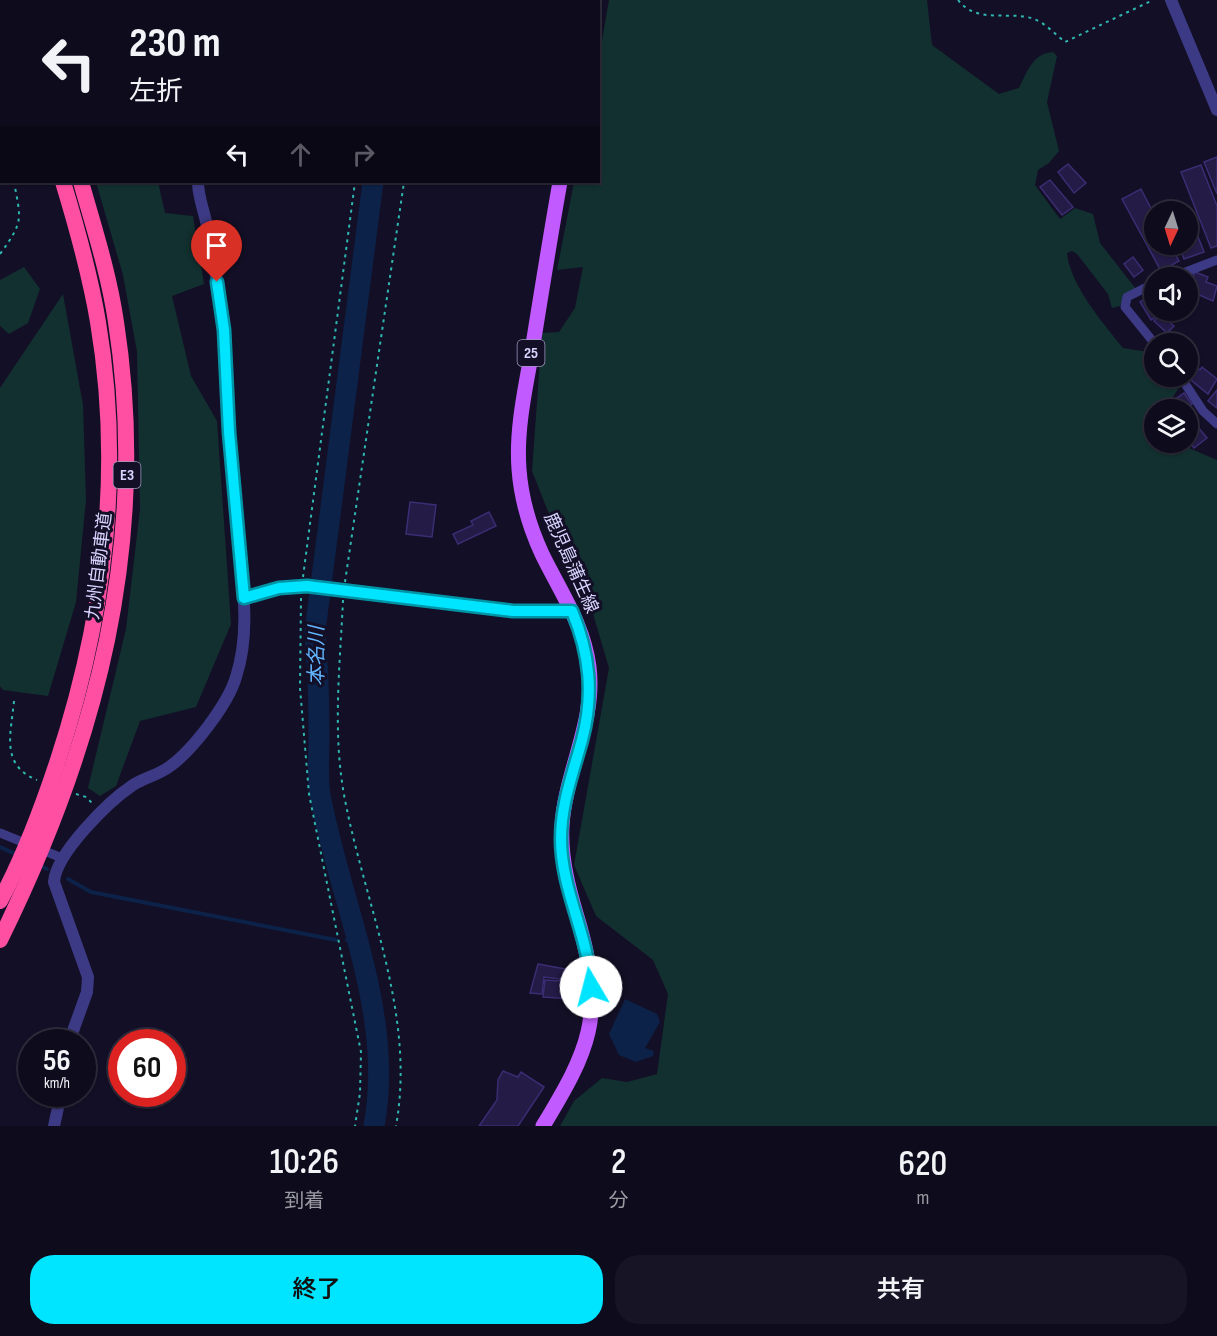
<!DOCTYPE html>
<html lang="ja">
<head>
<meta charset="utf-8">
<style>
	:root { --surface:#0e0b1c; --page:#171425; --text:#f1f3f6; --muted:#9b9ba3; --line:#2e2b3b; --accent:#00e5ff }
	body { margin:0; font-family:"Sofia Sans Condensed","Noto Sans JP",sans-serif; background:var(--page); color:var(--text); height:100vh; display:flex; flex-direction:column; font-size:22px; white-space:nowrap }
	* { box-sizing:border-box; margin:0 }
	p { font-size:20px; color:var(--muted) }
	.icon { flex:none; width:33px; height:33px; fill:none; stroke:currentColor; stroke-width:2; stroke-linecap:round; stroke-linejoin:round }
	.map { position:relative; height:1126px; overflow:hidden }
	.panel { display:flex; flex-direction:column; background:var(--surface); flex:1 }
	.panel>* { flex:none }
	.banner { position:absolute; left:0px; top:0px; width:600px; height:183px; box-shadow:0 2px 4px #0004,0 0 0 2px var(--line); background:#0e0b1c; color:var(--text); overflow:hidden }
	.needle { width:39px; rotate:184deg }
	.tools { position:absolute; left:1144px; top:201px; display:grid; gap:12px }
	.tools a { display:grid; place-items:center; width:54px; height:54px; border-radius:50%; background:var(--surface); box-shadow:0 2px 4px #0004,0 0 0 2px var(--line); font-size:30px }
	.speed { position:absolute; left:18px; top:1029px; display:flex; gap:12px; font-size:30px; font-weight:700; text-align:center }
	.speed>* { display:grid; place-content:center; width:78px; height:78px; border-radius:50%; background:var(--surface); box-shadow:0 2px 4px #0004,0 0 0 2px var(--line); line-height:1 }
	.speed small { font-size:15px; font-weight:400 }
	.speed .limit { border:9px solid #d22; background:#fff; color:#111 }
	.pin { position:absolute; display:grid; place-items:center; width:51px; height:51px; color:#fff; margin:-62px -26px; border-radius:50% 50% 50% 0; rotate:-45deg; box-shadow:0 0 6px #0007 }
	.pin .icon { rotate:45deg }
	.me { position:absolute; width:66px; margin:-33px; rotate:352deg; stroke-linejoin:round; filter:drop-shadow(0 0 4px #0008) }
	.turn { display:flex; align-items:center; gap:21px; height:126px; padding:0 30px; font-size:27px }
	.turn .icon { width:78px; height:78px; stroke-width:2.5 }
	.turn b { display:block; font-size:42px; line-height:51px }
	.lanes { display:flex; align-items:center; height:57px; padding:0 30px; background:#0003; justify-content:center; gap:30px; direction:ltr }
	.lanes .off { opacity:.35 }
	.eta { display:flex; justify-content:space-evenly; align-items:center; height:102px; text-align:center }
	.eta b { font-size:36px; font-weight:600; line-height:42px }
	.action { display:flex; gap:12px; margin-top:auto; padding:12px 30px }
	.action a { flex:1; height:69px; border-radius:24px; background:var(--accent); color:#111; font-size:24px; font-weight:600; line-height:69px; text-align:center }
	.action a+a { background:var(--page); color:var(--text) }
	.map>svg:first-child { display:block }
</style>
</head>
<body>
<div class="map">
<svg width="1217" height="1126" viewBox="0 0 1217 1126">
	<rect width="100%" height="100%" fill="#130f26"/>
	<g fill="#12302f">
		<path d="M609,0h318l5,45 67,49 20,-6c8,-16 14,-35 34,-36l4,4 -10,46 12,49 -10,12 -11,7 -3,15 25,34 15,-11 18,6 7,29 36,46 -11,6 -5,11 -8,2 -4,-14 -31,-40 -5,-3 -5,2c3,32 36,70 56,95l32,5v23l19,1 6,9 -15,23 -10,1v32l29,1 5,5 28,12v666h-657l14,-25 28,-23 25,4 30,-8 11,-80 -15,-34 -57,-44 -22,-51 35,-197 -29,-98 -25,-41 -23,-58 10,-138 17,-1 16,-24 8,-41 -26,3 17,-88h24l1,-125z"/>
		<path d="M96,182h62l7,31 28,3 11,68 -32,12 19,80 26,45 14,203 -35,83 -56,14 -24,65 -16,10 -12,-8 38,-159 14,-120 -3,-157 -14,-77z"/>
		<path d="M24,267l16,22 -12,34 -19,11 -9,-8v-46z"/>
		<path d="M63,294l20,111 3,95 -10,102 -28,94 -45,-6 -3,-4v-298z"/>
	</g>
	<path fill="#0c2248" d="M625,999l32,15 3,8 -15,26 9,3 -1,5 -17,6 -17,-7 -10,-21z"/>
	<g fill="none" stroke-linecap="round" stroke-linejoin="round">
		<g stroke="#0c2248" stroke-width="4">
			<path d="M0,847l18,8"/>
			<path d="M39,865l8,4"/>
			<path d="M68,879l23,13 245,48"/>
			<path d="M347,940h10"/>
		</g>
		<g stroke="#0c2248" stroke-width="21">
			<path d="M394,2l1,-2"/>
			<path d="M373,182l-58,449c3,35 4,69 4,105 0,19 -2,40 1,59 20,108 75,219 54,331"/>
		</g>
	</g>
	<g fill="#241b47" stroke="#3b2d73" stroke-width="1.5">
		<path d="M1217,157v37l-13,-32z"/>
		<path d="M1068,164l18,19 -12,10 -16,-21z"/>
		<path d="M1201,165l16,41v40l-6,2 -30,-76z"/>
		<path d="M1050,180l23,27 -11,8 -22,-28z"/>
		<path d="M1141,189l14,27v28h15l9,17 -18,10 -39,-72z"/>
		<path d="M1191,219l13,33 -20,7 -6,-15h10v-24z"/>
		<path d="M1133,257l10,13 -9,7 -10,-13z"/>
		<path d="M1195,272l13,5 -2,5 11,4 -4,15 -25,-11v-10l3,1z"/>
		<path d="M1149,296l6,14 6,4 -10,6 -11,-18z"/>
		<path d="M1161,314l13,12 -7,7 -13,-12z"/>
		<path d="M1194,365l6,5 2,-3 15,12 -9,15 -22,-18z"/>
		<path d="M1217,390v18l-9,-7z"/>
		<path d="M1184,393l8,11 -8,5 -7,-11z"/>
		<path d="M1197,426l10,12 -13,10 -6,-8v-7z"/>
		<path d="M410,502l26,3 -4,32 -26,-3z"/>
		<path d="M489,512l7,14 -38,18 -5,-10 20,-9 -2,-4z"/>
		<path d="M538,964l33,6 5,11 -32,-4 -2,17 -12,-1z"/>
		<path d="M545,980l30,2 -2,17 -30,-2z"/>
		<path d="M503,1071l15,6 3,-5 23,15 -26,39h-39l18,-26 1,-20z"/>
	</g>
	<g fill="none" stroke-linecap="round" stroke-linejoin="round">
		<path stroke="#312d47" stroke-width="9" stroke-dasharray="9 4.5" stroke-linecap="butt" d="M0,99l2,1"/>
		<g stroke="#2fb8b0" stroke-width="2" stroke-dasharray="3 4.5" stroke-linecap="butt">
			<path d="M958,0c20,25 51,10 76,19 11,4 22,16 31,23l88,-42"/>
			<path d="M378,2v-2"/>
			<path d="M426,2v-2"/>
			<path d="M0,123l2,2"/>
			<path d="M0,254c24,-33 21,-34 14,-72"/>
			<path d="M303,577l52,-395"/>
			<path d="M345,582l59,-400"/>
			<path d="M301,598l-1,90 9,106 52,258 -1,41 -5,33"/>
			<path d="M343,600c-3,66 -11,134 2,200 21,108 71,215 51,326"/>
			<path d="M14,701c-3,33 -14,64 23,79"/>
			<path d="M76,794l10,3 8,8"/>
		</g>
		<g stroke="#3d3a85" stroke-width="9">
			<path d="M1170,278l47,-18"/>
			<path d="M1155,283l-28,14 -2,10 30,37"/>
			<path d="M1180,376l23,35 14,13"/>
			<path d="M244,598l35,-9 28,-2 206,24h59"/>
			<path d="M0,833l62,25"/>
		</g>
		<g stroke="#3d3a85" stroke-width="12">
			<path d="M1171,0l46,110"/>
			<path d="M283,2l1,-2"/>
			<path d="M69,1042l18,-50 1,-15 -34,-95c2,-29 55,-81 79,-97 11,-7 25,-10 36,-18 24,-17 59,-63 67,-90 13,-40 8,-81 4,-122 -4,-41 -8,-81 -11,-122 -3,-44 -3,-88 -9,-131 -4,-26 -8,-51 -13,-76 -3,-16 -9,-29 -9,-44"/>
			<path d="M54,1126l7,-32"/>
		</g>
		<g stroke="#c25bff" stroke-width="15">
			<path d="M593,2v-2"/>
			<path d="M543,1126c46,-76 62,-109 37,-199 -10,-33 -20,-67 -18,-101 3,-54 34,-104 27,-159 -5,-42 -29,-76 -47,-113 -12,-26 -21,-57 -23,-85 -3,-39 6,-79 13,-118 9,-56 18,-113 28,-169"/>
		</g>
		<g stroke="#ff4fa3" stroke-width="16">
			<path d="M7,0l1,2"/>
			<path d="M0,25l2,4"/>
			<path d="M0,901c24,-44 41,-90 57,-138 47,-142 66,-292 41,-441 -8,-48 -21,-94 -35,-140"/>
			<path d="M0,940c97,-197 150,-398 116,-618 -7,-48 -22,-94 -35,-140"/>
		</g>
	</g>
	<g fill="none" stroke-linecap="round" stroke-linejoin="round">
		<g stroke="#0095a6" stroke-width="15">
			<path id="route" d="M217,282l7,48 5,102 15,166 35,-10 28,-2 206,25h59c18,43 22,84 10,129 -9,33 -21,64 -21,99 0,51 28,97 30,148"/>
		</g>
		<use href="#route" stroke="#00e5ff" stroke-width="10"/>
	</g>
	<g text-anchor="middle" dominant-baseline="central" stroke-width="6" stroke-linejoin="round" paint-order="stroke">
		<g fill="#130f26" stroke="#9e99be" stroke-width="1.5">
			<rect x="517.5" y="340" width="27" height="26" rx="4.5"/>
			<rect x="113.5" y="462" width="27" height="26" rx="4.5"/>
		</g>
		<g font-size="16" font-weight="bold" fill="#d9d4ff">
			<text x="531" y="353">25</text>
			<text x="127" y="475">E3</text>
		</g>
		<g font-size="18" fill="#d9d4ff" stroke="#130f26">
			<text transform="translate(571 563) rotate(66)">鹿児島蒲生線</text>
			<text transform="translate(99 566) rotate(-83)">九州自動車道</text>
		</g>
		<g font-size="20" font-style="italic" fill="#62b6ff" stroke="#130f26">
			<text transform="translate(317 656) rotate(-90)">本名川</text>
		</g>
	</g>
</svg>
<div class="tools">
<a><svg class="needle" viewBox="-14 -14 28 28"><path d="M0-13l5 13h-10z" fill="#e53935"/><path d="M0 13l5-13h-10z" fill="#9b9ba3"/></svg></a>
<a><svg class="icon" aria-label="sound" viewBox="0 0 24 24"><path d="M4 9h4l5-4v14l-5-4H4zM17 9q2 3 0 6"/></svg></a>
<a><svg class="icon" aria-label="search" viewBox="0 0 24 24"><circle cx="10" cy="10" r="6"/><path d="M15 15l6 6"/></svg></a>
<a><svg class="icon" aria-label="layers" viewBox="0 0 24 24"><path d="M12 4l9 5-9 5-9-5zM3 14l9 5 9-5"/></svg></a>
</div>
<div class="speed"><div>56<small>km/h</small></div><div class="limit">60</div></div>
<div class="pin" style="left:217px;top:282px;background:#d93025"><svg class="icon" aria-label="arrive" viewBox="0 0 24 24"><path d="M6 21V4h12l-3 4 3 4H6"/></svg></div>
<svg class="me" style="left:591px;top:987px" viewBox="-20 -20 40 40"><circle r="19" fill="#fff"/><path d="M0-13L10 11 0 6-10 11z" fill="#00e5ff"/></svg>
<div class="banner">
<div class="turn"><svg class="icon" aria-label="left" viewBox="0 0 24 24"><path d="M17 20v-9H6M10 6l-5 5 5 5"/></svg><div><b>230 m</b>左折</div></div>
<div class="lanes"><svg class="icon" aria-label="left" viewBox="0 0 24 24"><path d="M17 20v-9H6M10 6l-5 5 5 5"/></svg><svg class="icon off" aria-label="ahead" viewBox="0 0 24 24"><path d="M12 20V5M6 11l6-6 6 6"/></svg><svg class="icon off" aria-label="right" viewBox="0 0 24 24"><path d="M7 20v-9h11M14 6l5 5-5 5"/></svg></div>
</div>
</div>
<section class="panel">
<div class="eta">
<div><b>10:26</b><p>到着</p></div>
<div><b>2</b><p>分</p></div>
<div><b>620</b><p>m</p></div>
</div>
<div class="action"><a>終了</a><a>共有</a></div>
</section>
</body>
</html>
